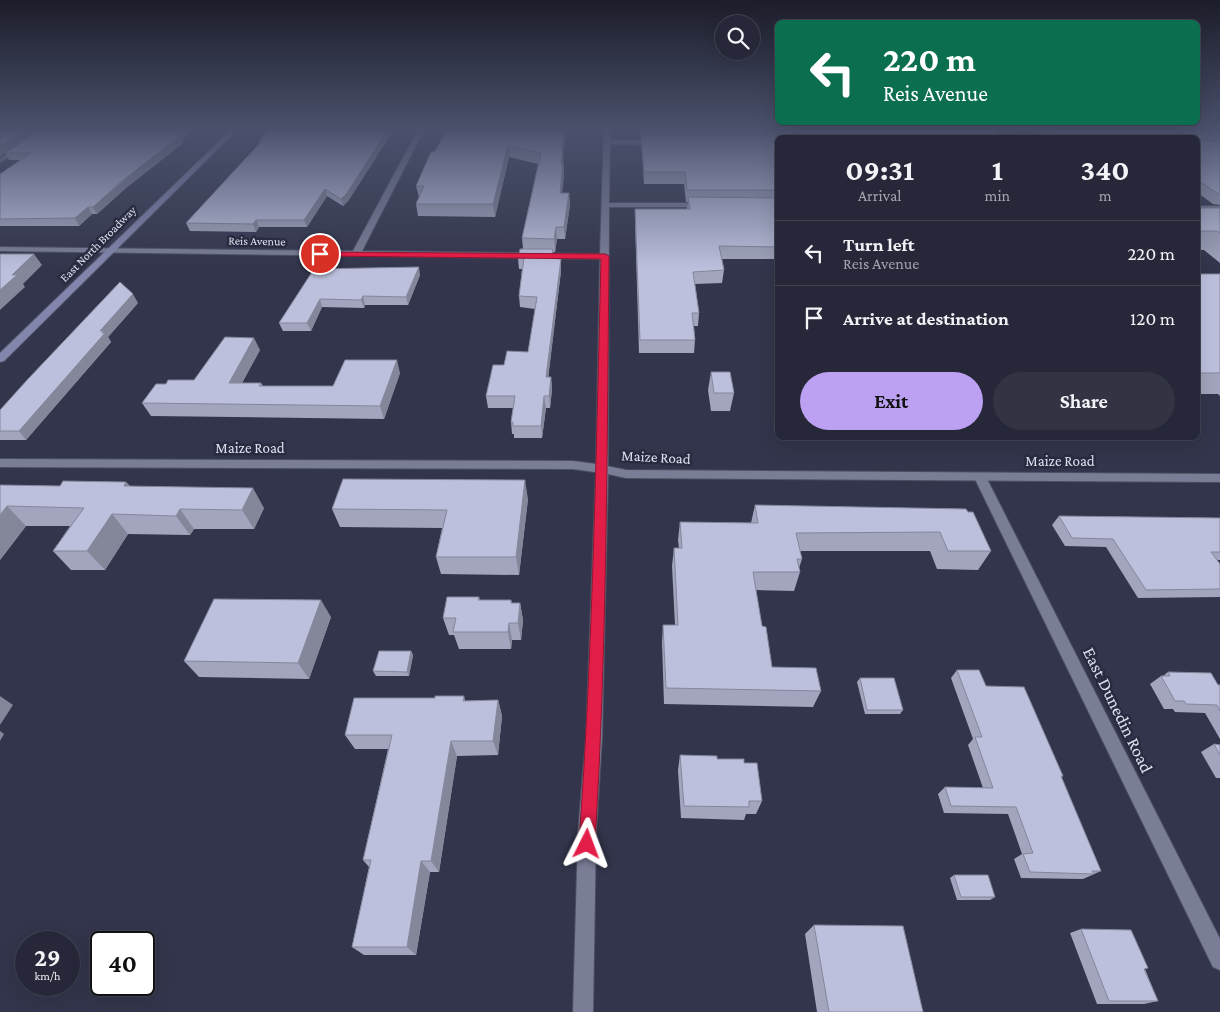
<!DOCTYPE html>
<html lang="en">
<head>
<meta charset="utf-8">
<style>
	:root { --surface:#262839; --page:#323444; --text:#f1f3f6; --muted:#a4a6ae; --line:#424453; --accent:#bca0f2 }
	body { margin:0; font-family:"Crimson Pro",serif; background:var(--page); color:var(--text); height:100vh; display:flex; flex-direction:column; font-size:19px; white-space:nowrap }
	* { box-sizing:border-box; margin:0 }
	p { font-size:16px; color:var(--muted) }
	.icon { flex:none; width:28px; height:28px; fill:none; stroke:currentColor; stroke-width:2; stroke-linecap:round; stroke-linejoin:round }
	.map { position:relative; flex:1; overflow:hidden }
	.side { position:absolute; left:775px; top:135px; width:425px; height:305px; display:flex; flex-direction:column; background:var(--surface); border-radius:8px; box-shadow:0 5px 20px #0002,0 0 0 1px var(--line) }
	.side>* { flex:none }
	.hud { position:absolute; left:775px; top:20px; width:425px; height:105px; border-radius:8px; box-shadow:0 5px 20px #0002,0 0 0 1px var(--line); background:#0b6e4f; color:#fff; overflow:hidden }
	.fabs { position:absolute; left:715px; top:15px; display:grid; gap:10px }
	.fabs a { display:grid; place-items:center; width:45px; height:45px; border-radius:50%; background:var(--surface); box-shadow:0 5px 20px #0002,0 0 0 1px var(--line); font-size:25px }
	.speed { position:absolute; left:15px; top:931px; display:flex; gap:10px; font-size:25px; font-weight:700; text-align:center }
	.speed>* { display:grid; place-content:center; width:65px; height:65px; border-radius:50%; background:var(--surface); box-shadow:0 5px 20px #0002,0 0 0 1px var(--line); line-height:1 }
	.speed small { font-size:12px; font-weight:400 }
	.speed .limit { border:2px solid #111; border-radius:8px; background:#fff; color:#111 }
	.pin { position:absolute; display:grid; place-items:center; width:42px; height:42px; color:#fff; margin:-21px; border:2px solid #fff; border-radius:50%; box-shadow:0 1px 5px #0007 }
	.me { position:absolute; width:55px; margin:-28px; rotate:3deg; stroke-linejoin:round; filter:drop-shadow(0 0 4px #0008) }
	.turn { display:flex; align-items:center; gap:18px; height:105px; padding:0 25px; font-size:22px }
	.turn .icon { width:65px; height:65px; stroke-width:2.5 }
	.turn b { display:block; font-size:35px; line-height:42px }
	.eta { display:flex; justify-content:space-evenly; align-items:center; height:85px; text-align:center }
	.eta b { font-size:30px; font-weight:700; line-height:35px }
	.cta { display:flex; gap:10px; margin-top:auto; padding:10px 25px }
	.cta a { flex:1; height:58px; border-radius:30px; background:var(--accent); color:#111; font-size:20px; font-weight:700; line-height:58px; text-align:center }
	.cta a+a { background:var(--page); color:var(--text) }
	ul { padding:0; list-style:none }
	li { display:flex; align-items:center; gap:15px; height:65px; padding:0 25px; border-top:1px solid var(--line) }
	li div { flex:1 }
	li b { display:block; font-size:19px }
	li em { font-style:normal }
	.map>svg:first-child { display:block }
</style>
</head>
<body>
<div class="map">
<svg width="1220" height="1012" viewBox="0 0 1220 1012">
	<rect width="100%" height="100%" fill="#33354c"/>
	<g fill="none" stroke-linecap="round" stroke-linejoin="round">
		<g stroke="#4e5062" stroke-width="2">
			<g id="minor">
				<path d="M419,128h6l-63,123 238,3 4,-126h6v12l47,1 3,2 -3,2 -47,-1 -1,59h94l4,2 -4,2h-94l-1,262 -2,3 -4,1 -29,-4 -573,-2v-8l573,2 23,3 4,-205 -600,-8v-4l353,4z"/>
				<path d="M1003,128h6l10,10h-7z"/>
				<path d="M18,147l5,1 -23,15v-5z"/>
				<rect x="1198" y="206" width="22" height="4"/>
				<path d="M980,473l6,4 234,462v31l-7,-3 -239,-490z"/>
			</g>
		</g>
		<g stroke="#4e5062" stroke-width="2">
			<path id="tertiary" d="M602,465l24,5 594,4v8l-594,-4 -18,-4 -6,264 -6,95 -3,179h-20l5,-179 8,-95 10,-269z"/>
		</g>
		<g stroke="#4e5062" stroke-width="2">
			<path id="secondary" d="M233,128h6l-235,233 -4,1v-9z"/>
		</g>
		<use href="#minor" fill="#7a7d96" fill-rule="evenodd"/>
		<use href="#tertiary" fill="#7a7d96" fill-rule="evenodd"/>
		<use href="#secondary" fill="#8286ad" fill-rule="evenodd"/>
	</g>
	<g fill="#a2a5bd">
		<path d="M0,128h197l-15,12 1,3 -57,45 -29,26h-5l-13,12h-79v-52l21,-14h-12l-4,-7 -5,3z"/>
		<path d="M271,128l78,72 -6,6 -16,-10 -20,31h-48l-3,5 -66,-1 -4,-8 74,-80 -1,-2z"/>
		<path d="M448,128h119l-4,24 1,24 -2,17h7l1,12 -5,34h-8l-2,13h-2l1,6 7,13 -13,106h3l1,12 -2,19h-4l-4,30h-28v-4h-2l-1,-12 2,-14h-25l-2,-12 18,-31 24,-13 7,-43 -15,-2 -1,-11 3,-27h-3l-1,-11 5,-9 -1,-11 16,-74 -29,-7 -14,60 -77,-1 -2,-12 3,-7 -3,-11z"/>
		<path d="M640,128h353l-215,10v121h-56l2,11 -2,13 -27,1 4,29 -1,13h-4l1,14 -1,13h-55l-4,-132v-12h52l1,-7h-2l-2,-18h-40z"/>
		<path d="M1034,128h186v77l-7,-1 -15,-11v-55h-153z"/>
		<path d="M1198,208h22v55l-16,-13h-6z"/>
		<path d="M314,269l106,6 -12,30h-43l-1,3 -42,-1 -11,24h-28l-4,-8z"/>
		<path d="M1198,274h22v122l-2,-2h-20z"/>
		<path d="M138,303l-30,34 3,5 -85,98h-26v-30z"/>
		<path d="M260,350l-18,33h19l2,3h70l67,-13 -16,46 -233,-3 -9,-13 24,-19 28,-4z"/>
		<path d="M711,372l23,21 -4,18h-19l-3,-21z"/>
		<path d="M126,482l4,4 134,22 -10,21h-60l-4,6 -62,-1 -23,36h-34l-18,-19 17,-25h-44l-26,34v-75l60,1z"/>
		<path d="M528,499l-9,76 -78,-1 -5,-17 6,-29 -102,-1 -8,-18z"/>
		<path d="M755,505l211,4 25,42 -13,19 -41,-1 -7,-18h-130l2,8 -3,9 1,4 -6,19 -38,-1 6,36 10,41 49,24 -8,16 -149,-3 -2,-62 1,-17h12l-3,-59 2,-18h5l-1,-8 2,-18 71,1z"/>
		<path d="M1059,516l161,2v42h-3l3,4v33l-82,1 -32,-51 -41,-1 -13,-21z"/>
		<path d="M479,597l1,3h31l1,3h8l3,17 -2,20h-9l-1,9h-52l-5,-14h-5l-6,-17z"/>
		<path d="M331,617l-22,62 -110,-2 -15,-16z"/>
		<path d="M411,651l2,4 -4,21h-33l-3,-5z"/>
		<path d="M957,670l29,16 77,90 -2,2 40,93 -18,8 -62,-1 -7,-19 8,-5 -14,-40 -64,-1 -6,-19 7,-7 38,1 -15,-43 5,-6 -22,-61z"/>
		<path d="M1168,672l52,13v54l-15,-26 -30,-1 -2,-3h-9l-14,-25 11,-8h2z"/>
		<path d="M860,678l43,32 -3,4h-35l-8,-32z"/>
		<path d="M464,696l1,5 33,-1 4,16 -4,39 -41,1 -18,116h-9l-14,83h-52l-12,-8 17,-80 -6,-7 25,-111h-33l-10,-14 90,-37z"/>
		<path d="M1214,744l6,1v33h-4l-15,-26z"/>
		<path d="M680,755l37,4 27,4 18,38 -6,13h-10l-2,6 -63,-2 -3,-48z"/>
		<path d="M954,875l41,22 -5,3h-33l-7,-22z"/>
		<path d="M814,925l109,87h-106l-12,-78z"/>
		<path d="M1081,929l67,39 -3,1 13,32 -14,3h-47l-27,-71z"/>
	</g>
	<g fill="#84869a">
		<path d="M31,128h14l-45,28v-10z"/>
		<path d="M186,128h11l-15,12 1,3 -57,45 -29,26 -4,-7z"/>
		<path d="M389,128h6l-46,72 -6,6 -2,-7z"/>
		<path d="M565,128h2l-4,24 1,24 -4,29v-12l1,-43z"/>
		<path d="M508,146l1,11 -14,60 -2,-13z"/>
		<path d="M325,189l2,7 -20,31 -3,-7z"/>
		<path d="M569,193l1,12 -5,34 -1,-12z"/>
		<path d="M88,207l4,7 -13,12 -4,-8z"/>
		<path d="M256,220l3,7 -3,5 -3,-8z"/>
		<path d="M556,227l1,12 -2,13 -1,-13z"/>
		<path d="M34,254l8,11 -19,19 2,3 -25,23v-20l12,-15z"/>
		<path d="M561,259v12l-14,118 -1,-12z"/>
		<path d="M419,267l1,8 -12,30 -2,-8z"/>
		<path d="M133,294l5,9 -30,34 3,5 -85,98 -7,-9 81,-100z"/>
		<path d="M363,296l2,9 -1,3 -3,-8z"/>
		<path d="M320,299l2,8 -11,24 -4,-8z"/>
		<path d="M254,338l6,12 -25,46 -6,-13z"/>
		<path d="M397,360l3,13 -16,46 -4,-13z"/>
		<path d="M551,377l1,12 -2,19 -1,-12z"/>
		<path d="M544,396l2,12 -4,30 -1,-12z"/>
		<path d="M525,480l3,19 -9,76 -3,-18z"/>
		<path d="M126,482l15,19 -17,-15z"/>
		<path d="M253,488l11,20 -10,21 -12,-19z"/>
		<path d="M7,506l19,20 -26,34v-45z"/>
		<path d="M180,509l14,20 -4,6 -14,-19z"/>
		<path d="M112,514l16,20 -23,36 -18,-19z"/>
		<path d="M321,600l10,17 -22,62 -11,-16z"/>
		<path d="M520,603l3,17 -2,20 -3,-17z"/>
		<path d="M509,623l3,17 -1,9 -3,-17z"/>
		<path d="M411,651l2,4 -4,21 -2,-4z"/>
		<path d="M0,696l13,9 -13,20z"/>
		<path d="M498,700l4,16 -4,39 -5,-14z"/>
		<path d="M0,731l4,3 -4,7z"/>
		<path d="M451,741l6,15 -18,116 -8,-11z"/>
		<path d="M421,861l9,11 -14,83 -9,-8z"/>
	</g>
	<g fill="#bcc0dc" stroke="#84869a">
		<path d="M0,128h31l-31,18z"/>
		<path d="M44,128h142l-10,8h4l-58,45 -29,26h-5l-13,11 -75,1v-45l31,-21h-26z"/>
		<path d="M271,128h118l-42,65 -6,6 -16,-10 -21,31h-48l-3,4 -67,-1 74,-80 2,-2h-3z"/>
		<path d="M448,128h117l-4,22h2l-2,14h2l-3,29h9l-5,34h-8l-2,12 -32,-1 19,-85 -33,-7 -15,58h-77l8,-18h-8l15,-34 4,-1z"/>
		<path d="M640,128h353l10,10h-225v52h-91l-2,-18h-41l-3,-37 139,1 2,-6 -2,-2z"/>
		<path d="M1047,128h173v6h-18l-1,5 2,2h17v54l-21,-14h-1v-43h-140z"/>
		<path d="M688,197l90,1v49l-59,-1 5,24 -31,2 6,41h-7l3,27h-55l-5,-131h55z"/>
		<path d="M1198,208h22v25l-3,-2h-19z"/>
		<path d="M520,249h33l-1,9 9,1 -15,118h5l-2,19h-5l-3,30h-28v-4h-2l4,-26h-29l7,-31h11l3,-14 21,1 9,-55 -18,-1 5,-38h-6z"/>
		<path d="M0,254h34l-22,21h5l-17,15z"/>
		<path d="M419,267l-13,30 -43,-1 -2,4 -41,-1 -13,24h-28l35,-54z"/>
		<rect x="1198" y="274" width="22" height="99"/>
		<path d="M120,282l13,12 -33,37h4l-2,2h3l-86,98h-19v-21l28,-31z"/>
		<path d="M225,337l29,1 -25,45h32l-2,3h74l12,-26h52l-17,46 -238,-3 14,-19h10l2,-4h26z"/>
		<path d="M711,372h19l4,21h-20z"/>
		<path d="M343,479l182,1 -9,77h-80l11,-47 -115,-1z"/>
		<path d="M63,481l63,1 -2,4 129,2 -11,22 -62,-1 -4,7 -64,-2 -25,37h-34l31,-43 -77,-2 -7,9v-30l60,1z"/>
		<path d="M755,505l211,4 2,3h5l18,39h-43l-8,-19 -144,1 6,26h-5l3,13h-47l9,54 4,1 6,40 44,1 5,23 -155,-3 -3,-63h15l-4,-77h8l-2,-26 78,1z"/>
		<path d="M1059,516l161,2v34h-9l9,12v25l-74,1 -33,-51 -41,-1z"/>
		<path d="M447,597h32l-1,3h33v3h9l-2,20h-9l-1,9h-55l3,-14h-13z"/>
		<path d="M214,599l107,1 -23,63 -114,-2z"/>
		<path d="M379,651h32l-4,21 -34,-1z"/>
		<path d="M957,670h22l7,16 38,1 39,89h-2l40,95h-9l2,3 -64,-2 -7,-18 10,-1 -17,-46 -65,-1 -6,-19 48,1 -18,-51h7z"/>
		<path d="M1168,672l43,1 7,12h2v26l-3,-6 -31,-1 -2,-3h-9l-14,-25h9z"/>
		<path d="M860,678h34l9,32h-36z"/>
		<path d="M435,696h29l-1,5 35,-1 -5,41h-42l-20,120h-10l-14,86h-55l19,-87h-8l29,-125h-47l9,-37h81z"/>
		<path d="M1214,744l6,1v10z"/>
		<path d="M680,755l37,1v3h27v4h13l5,38h-13v6l-65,-1z"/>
		<path d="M954,875h34l7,22h-34z"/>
		<path d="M814,925l89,1 20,86h-94z"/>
		<path d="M1081,929l50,1 17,38 -4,1 14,32h-49z"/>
	</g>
	<linearGradient id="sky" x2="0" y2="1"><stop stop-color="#1c1d2a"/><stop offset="0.48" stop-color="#4a516c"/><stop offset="1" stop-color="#4a516c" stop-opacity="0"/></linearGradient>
	<rect width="1220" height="269" fill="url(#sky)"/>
	<path fill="#e11d48" stroke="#92132f" d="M317,252l288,2 4,2c-2,196 -2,392 -14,588l-2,6 -6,2 -6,-2 -2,-6c14,-195 17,-390 22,-585l-281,-3 -4,-2z"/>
	<g text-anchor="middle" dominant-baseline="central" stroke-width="5" stroke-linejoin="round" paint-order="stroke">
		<g font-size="12" fill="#dee0ef" stroke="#292b41">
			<text transform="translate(257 241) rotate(1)">Reis Avenue</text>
			<text transform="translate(98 244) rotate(-45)">East North Broadway</text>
		</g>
		<g font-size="15" fill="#dee0ef" stroke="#292b41">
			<text x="250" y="448">Maize Road</text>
			<text transform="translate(656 457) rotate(3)">Maize Road</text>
			<text x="1060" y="461">Maize Road</text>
		</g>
		<g font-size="18" fill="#dee0ef" stroke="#292b41">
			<text transform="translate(1118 710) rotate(64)">East Dunedin Road</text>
		</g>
	</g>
</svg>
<div class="fabs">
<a><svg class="icon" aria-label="search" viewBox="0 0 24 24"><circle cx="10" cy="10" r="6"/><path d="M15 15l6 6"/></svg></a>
</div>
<div class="speed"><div>29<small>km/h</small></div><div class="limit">40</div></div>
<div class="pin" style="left:320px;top:254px;background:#d93025"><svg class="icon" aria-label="arrive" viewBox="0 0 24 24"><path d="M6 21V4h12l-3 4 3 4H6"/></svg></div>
<svg class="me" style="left:587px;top:844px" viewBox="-20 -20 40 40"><path d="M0-17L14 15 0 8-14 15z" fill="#e11d48" stroke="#fff" stroke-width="4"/></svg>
<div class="hud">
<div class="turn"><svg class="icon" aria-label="left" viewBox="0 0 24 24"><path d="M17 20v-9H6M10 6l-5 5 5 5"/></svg><div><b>220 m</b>Reis Avenue</div></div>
</div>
<section class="side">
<div class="eta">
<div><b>09:31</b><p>Arrival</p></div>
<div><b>1</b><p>min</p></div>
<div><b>340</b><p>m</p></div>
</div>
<ul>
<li><svg class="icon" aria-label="left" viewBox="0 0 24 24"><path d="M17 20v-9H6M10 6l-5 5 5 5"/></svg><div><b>Turn left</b><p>Reis Avenue</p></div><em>220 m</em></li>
<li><svg class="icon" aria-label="arrive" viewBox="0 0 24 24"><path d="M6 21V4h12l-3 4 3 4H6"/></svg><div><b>Arrive at destination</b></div><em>120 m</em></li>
</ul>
<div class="cta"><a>Exit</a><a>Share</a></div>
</section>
</div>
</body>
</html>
